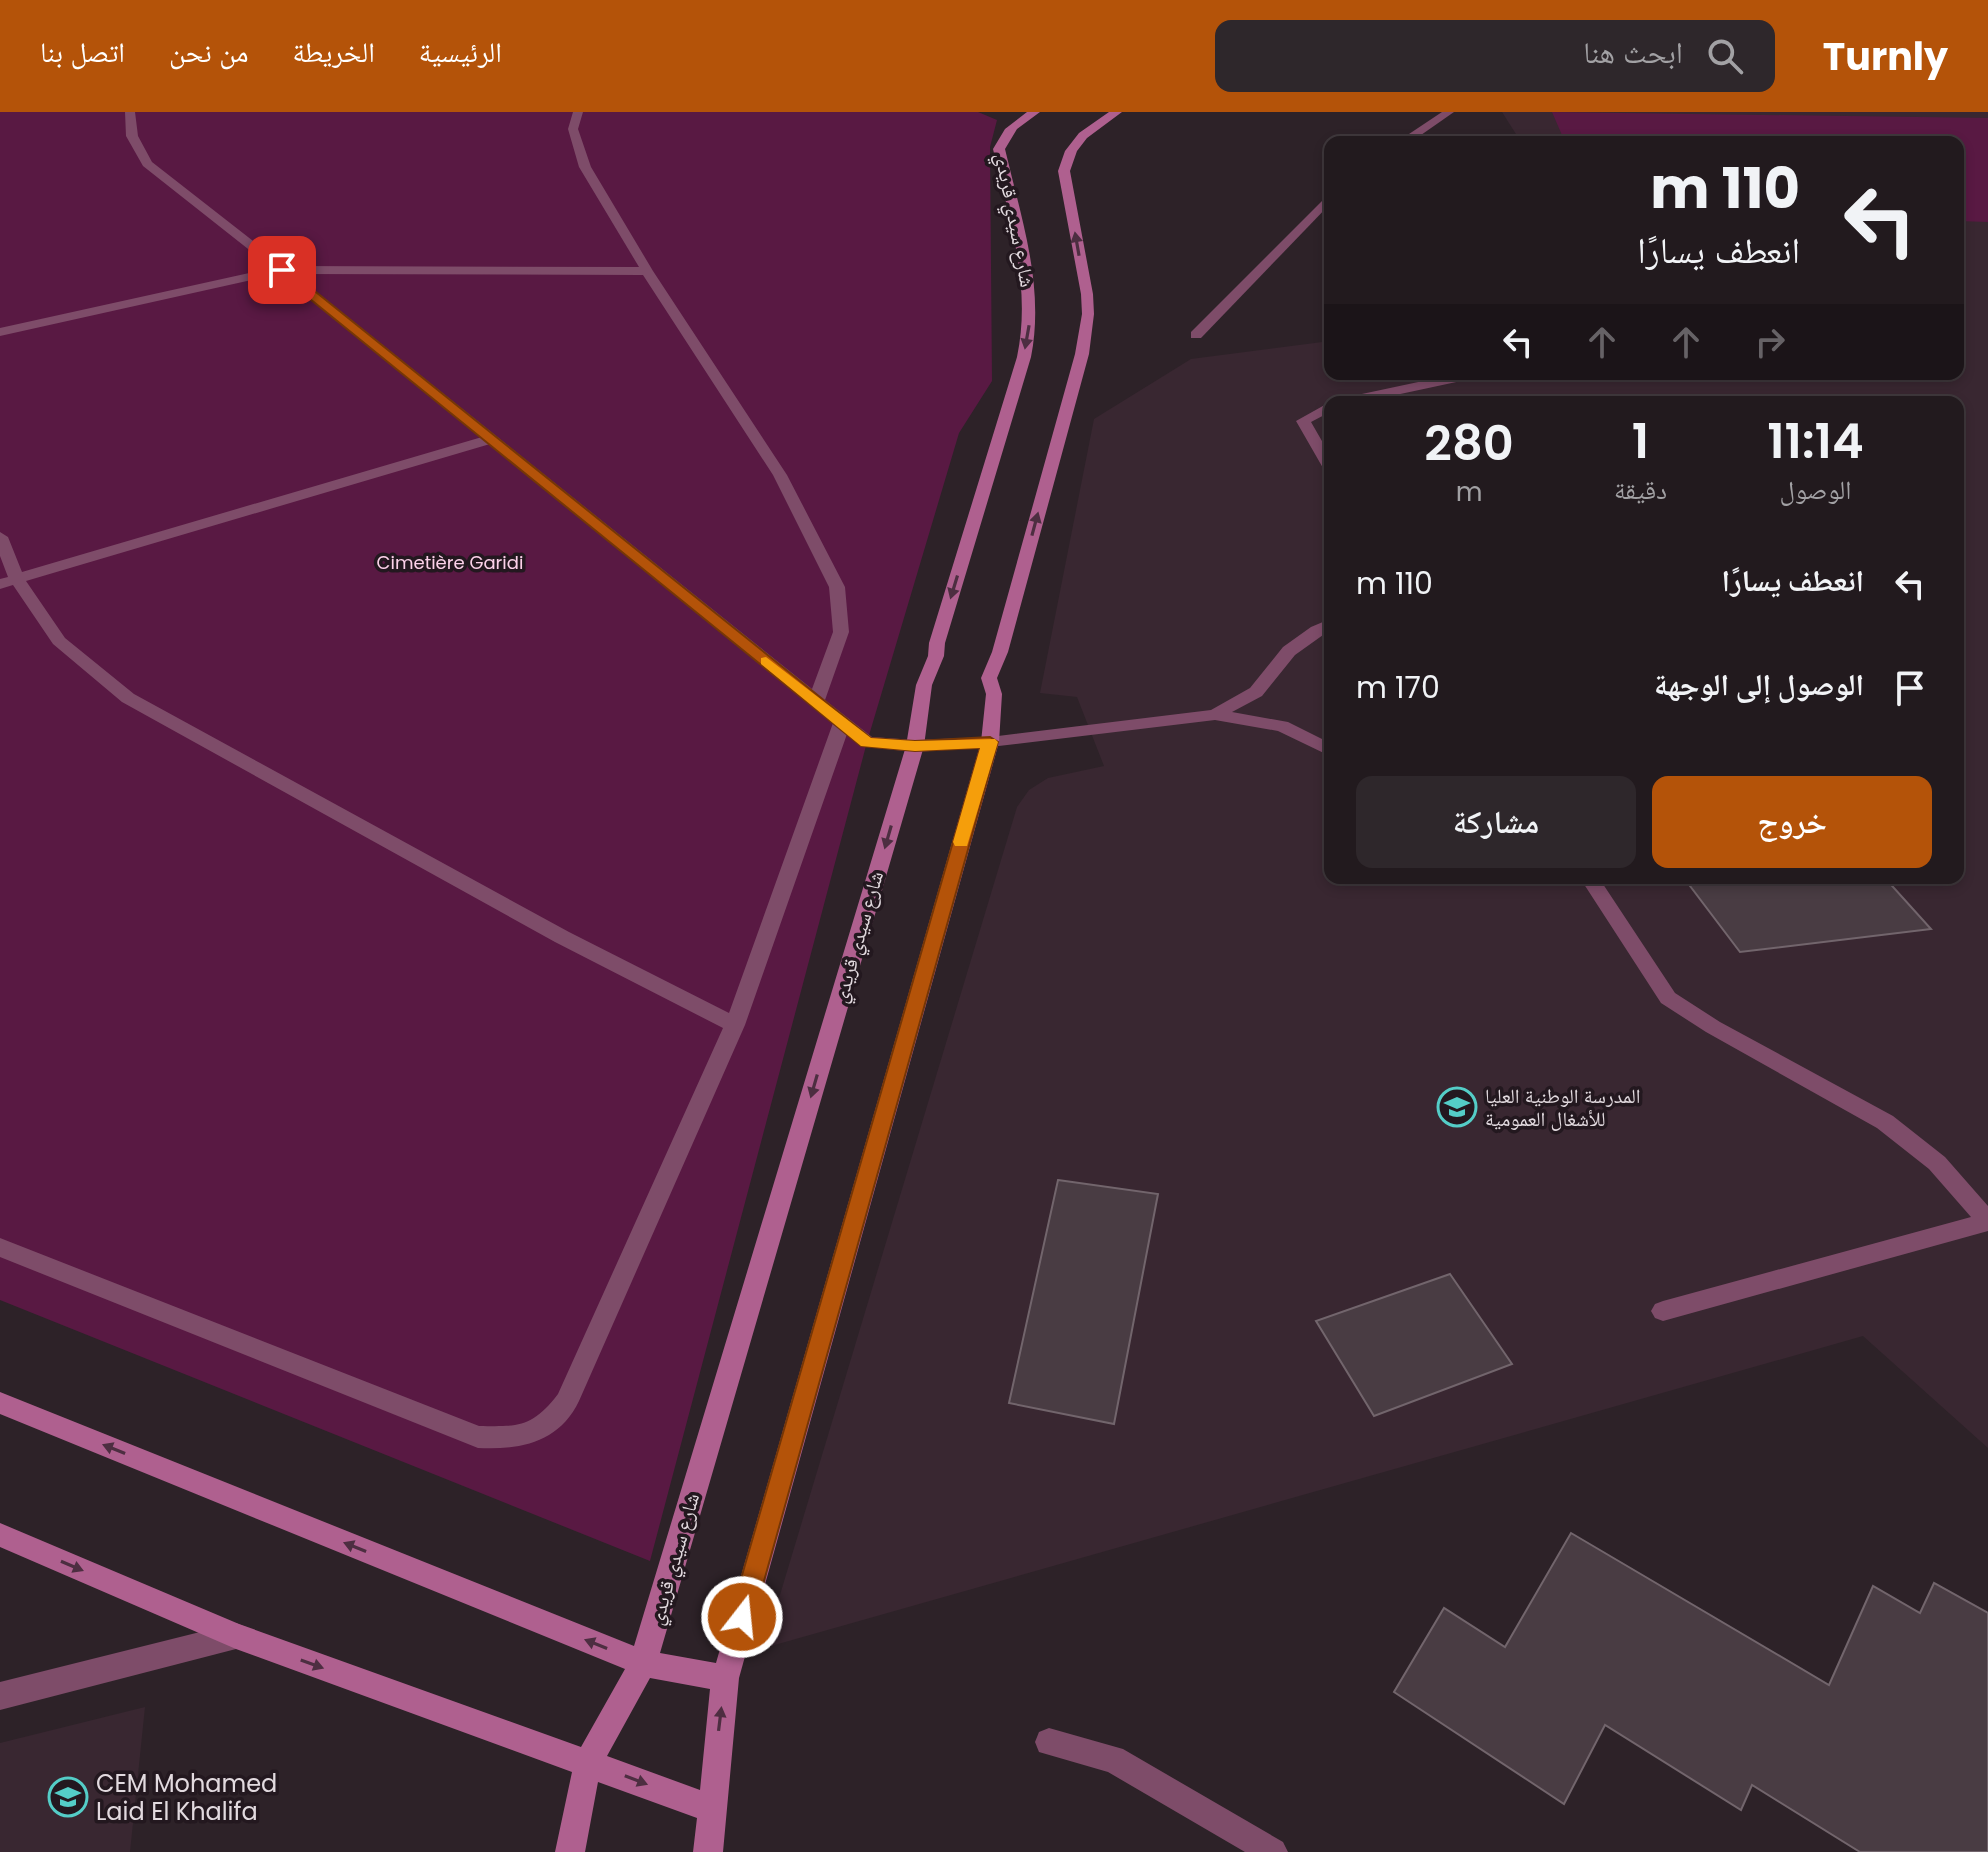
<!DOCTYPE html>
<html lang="ar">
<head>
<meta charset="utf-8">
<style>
	:root { --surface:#221a1e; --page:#2e272b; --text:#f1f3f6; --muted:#a2a1a4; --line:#3f383c; --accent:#b45309 }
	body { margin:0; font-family:Poppins,"Noto Naskh Arabic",sans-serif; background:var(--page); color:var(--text); direction:rtl; height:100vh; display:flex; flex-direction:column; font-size:30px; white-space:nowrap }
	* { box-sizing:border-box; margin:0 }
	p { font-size:26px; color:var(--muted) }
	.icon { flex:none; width:44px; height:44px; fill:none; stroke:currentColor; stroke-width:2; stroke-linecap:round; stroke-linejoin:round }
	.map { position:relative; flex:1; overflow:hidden; direction:ltr }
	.details { position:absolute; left:1324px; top:284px; width:640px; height:488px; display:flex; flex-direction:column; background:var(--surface); border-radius:16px; box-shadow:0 4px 12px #0003,0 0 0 2px var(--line); direction:rtl }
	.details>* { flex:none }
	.banner { position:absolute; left:1324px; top:24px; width:640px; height:244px; border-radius:16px; box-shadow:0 4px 12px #0003,0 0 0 2px var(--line); direction:rtl; background:#221a1e; color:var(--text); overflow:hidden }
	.pin { position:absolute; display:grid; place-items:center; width:68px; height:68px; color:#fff; margin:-34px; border-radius:16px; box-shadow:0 4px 12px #0006 }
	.me { position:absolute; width:88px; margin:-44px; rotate:16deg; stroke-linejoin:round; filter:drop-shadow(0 0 6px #0008) }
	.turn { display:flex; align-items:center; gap:28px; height:168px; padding:0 32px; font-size:36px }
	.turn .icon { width:104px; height:104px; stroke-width:2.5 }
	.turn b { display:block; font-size:56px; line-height:68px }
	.lanes { display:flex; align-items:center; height:76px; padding:0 32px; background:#0003; justify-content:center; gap:40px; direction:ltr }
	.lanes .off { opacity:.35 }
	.eta { display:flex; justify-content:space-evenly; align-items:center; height:136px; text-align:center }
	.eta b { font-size:48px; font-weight:600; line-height:56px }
	.action { display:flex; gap:16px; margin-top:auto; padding:16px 32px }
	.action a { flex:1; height:92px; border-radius:16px; background:var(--accent); color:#fff; font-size:32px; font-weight:600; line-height:92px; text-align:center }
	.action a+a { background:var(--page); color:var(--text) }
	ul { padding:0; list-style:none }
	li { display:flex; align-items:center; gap:24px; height:104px; padding:0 32px }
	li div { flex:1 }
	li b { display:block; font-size:30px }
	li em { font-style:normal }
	header { display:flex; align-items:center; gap:48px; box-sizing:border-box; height:112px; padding:0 40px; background:var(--accent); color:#fff }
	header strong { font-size:38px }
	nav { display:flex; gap:44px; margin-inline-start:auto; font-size:28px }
	.search { width:560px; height:72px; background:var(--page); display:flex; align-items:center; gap:20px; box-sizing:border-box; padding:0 28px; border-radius:16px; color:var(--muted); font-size:30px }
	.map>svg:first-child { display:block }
</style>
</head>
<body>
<header>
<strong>Turnly</strong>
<div class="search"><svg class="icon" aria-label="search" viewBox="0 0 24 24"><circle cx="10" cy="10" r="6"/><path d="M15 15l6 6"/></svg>ابحث هنا</div>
<nav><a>الرئيسية</a><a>الخريطة</a><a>من نحن</a><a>اتصل بنا</a></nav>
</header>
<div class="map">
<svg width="1988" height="1740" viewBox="0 0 1988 1740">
	<rect width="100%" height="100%" fill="#2d2228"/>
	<g fill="#392731" fill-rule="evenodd">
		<path d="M1502,0h486v1336l-125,-112 -1099,312 253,-841 12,-17 19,-12 56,-12 -27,-69 -37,-4 54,-274 97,-60 139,-18v33h628v-232h-437zM1330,290h628v476h-628z"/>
		<path d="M145,1595l-15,145h-130v-109z"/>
	</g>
	<g fill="#591943">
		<path d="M0,0h978l19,8 -7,27 2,234 -33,52 -92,309 -217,819 -650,-261z"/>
		<path d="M1552,0l436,6v104l-30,-1v-79h-393z"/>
	</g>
	<g fill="#493c43" stroke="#72656c" stroke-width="2">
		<path d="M1684,766h201l46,51 -191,23z"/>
		<path d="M1058,1068l100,14 -44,230 -105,-21z"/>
		<path d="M1450,1162l62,90 -138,52 -58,-95z"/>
		<path d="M1571,1421l258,152 44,-99 47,27 14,-30 54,30v239h-128l-108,-67 -11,25 -136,-85 -41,79 -170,-112 50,-84 61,39z"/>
	</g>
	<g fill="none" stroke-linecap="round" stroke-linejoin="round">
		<g fill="#7e4c69" fill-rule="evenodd">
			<path d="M125,0h10l3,24 14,26 133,104 354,1 -60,-100 -11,-38 5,-17h10l-5,17 13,38 62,104 134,204 58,112 4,45 -24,68 47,37 43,3 75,-3 221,-27 39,-22 33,-41 28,-20 19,-8v11l-35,25 -33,41 -30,16 56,10 42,21v13l-52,-25 -63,-11 -225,27 -75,5 -48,-5 -20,-13 -102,291 -166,376c-20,42 -59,49 -101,47l-478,-191v-19l479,188c39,1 54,1 79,-32l165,-366 -168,-86 -433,-240 -69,-58 -40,-59 -13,4v-10l8,-2 -8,-21v-24l8,5 14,35 460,-135 -203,-163 -279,62v-8l272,-60 -129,-102 -17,-30zM294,162l349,1 130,200 56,112 4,45 -21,57zM490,332l343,279 -104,290 -160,-81 -435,-238 -69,-56 -39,-57z"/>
			<path d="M1442,0h12l-43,30h-14z"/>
			<path d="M1330,81v11l-129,134h-10v-6z"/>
			<path d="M1456,262h26l-7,4 -112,24h-27l7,-4z"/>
			<path d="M1330,290v10l-19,10 19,33v17l-7,-4 -27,-47z"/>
			<path d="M1580,766h19l76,115 45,29 173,94 52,41 43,49v25l-325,90 -8,-3 -4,-7 4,-7 8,-3 308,-84 -42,-48 -52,-41 -171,-96 -45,-29z"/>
			<path d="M1049,1616l74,21 160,93 5,10h-43l-137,-80 -69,-20 -4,-10 4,-10z"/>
		</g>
		<path fill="#7e4c69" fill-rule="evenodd" d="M236,1511l10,4 3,9 -3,9 -10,4 -236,61v-28z"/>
		<path fill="#af608f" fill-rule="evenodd" d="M1027,0h13l-23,17 -12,20c16,69 40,137 26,208l-86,286 -1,13 -12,29 -8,61 -264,907 56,10 265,-921 5,-48 -5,-16 11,-26 83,-298 7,-40 -1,-20 -23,-123 7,-20 14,-18 30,-21h13l-35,26 -10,13 -7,20 23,123 1,20 -5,40 -81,298 -11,26 5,16 -3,48 -260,936 -16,174h-30l4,-34 -99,-36 -13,70h-30l17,-80 -336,-123 -236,-102v-24l239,101 342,123 44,-78 -625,-255v-22l634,254 272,-900 10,-61 12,-29 1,-13 88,-286c15,-71 -8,-139 -24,-208l12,-20zM650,1566l60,11 -10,101 -93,-34z"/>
	</g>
	<defs><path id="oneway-solid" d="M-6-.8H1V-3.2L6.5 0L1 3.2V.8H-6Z" transform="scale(2)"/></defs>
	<g fill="#4d2e41">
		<use href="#oneway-solid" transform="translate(1077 132) rotate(-100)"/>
		<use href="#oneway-solid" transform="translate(1027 225) rotate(100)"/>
		<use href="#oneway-solid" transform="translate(1035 412) rotate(-75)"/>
		<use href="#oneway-solid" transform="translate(954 475) rotate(107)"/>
		<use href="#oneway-solid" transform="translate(888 725) rotate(106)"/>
		<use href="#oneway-solid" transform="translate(814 974) rotate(106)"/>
		<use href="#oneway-solid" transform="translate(114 1337) rotate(-158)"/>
		<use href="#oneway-solid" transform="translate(355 1435) rotate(-158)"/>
		<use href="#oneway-solid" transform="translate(72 1454) rotate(23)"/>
		<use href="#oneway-solid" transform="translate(596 1532) rotate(-158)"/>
		<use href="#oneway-solid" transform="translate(312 1552) rotate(20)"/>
		<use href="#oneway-solid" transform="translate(720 1607) rotate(-83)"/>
		<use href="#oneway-solid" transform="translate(636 1668) rotate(21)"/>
	</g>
	<path fill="#b45309" stroke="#753606" stroke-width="2" d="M278,156h8l585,470 44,3 75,-4 8,5 -244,875 -3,9 -9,3 -8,-3 -4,-9 250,-869 -65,3 -54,-5 -583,-473z"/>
	<path fill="#f59e0b" d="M766,545l105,81 44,3 80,-2 3,3 -31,104h-12l-2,-4 27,-94 -65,3 -54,-5 -100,-82v-6z"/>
	<defs>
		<g id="university-ring" transform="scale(2)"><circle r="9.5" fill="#23181f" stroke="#54cdc7" stroke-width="1.5"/><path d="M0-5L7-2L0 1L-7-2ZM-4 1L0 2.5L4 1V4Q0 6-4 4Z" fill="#54cdc7"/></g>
		<g id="school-ring" transform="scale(2)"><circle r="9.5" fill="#23181f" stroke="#54cdc7" stroke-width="1.5"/><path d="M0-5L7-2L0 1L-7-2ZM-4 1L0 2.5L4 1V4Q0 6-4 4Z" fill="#54cdc7"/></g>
	</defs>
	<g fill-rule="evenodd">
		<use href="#university-ring" x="1457" y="995"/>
		<use href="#school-ring" x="68" y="1685"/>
	</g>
	<g text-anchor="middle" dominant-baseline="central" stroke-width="7" stroke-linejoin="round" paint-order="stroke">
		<g font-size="18" fill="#fcd1e9" stroke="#23181f">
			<text x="450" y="450">Cimetière Garidi</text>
		</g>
		<g font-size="20" fill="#e2dadf" stroke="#23181f">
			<text transform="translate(1015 108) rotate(79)">شارع سيدي قريدي</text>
			<text transform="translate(858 825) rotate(-74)">شارع سيدي قريدي</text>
			<text transform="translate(674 1447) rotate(-74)">شارع سيدي قريدي</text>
		</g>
		<g font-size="20" fill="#e2dadf" stroke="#23181f" text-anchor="start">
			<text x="1485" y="984">المدرسة الوطنية العليا<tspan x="1485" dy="23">للأشغال العمومية</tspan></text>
		</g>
		<g font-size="24" fill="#e2dadf" stroke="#23181f" text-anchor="start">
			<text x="96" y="1671">CEM Mohamed<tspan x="96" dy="28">Laid El Khalifa</tspan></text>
		</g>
	</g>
</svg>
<div class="pin" style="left:282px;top:158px;background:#d93025"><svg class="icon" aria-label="arrive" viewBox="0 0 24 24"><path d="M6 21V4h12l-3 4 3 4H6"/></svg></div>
<svg class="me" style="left:742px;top:1505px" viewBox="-20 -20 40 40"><circle r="17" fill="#b45309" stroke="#fff" stroke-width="3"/><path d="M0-11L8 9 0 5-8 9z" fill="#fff"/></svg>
<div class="banner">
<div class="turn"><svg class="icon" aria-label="left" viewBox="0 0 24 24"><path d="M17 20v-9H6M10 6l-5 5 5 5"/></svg><div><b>110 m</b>انعطف يسارًا</div></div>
<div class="lanes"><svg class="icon" aria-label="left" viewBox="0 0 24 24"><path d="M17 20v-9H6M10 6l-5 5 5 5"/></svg><svg class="icon off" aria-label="ahead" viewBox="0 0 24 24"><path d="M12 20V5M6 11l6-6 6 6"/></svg><svg class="icon off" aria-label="ahead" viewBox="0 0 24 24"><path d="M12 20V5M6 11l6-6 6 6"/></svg><svg class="icon off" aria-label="right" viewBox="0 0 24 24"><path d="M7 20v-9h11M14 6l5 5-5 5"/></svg></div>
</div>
<section class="details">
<div class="eta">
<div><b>11:14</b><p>الوصول</p></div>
<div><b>1</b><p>دقيقة</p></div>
<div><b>280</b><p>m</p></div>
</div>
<ul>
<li><svg class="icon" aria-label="left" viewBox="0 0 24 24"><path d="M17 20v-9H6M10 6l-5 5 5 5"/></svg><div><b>انعطف يسارًا</b></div><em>110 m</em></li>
<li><svg class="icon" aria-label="arrive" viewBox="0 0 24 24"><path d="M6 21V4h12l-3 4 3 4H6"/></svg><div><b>الوصول إلى الوجهة</b></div><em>170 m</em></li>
</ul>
<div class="action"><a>خروج</a><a>مشاركة</a></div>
</section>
</div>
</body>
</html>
